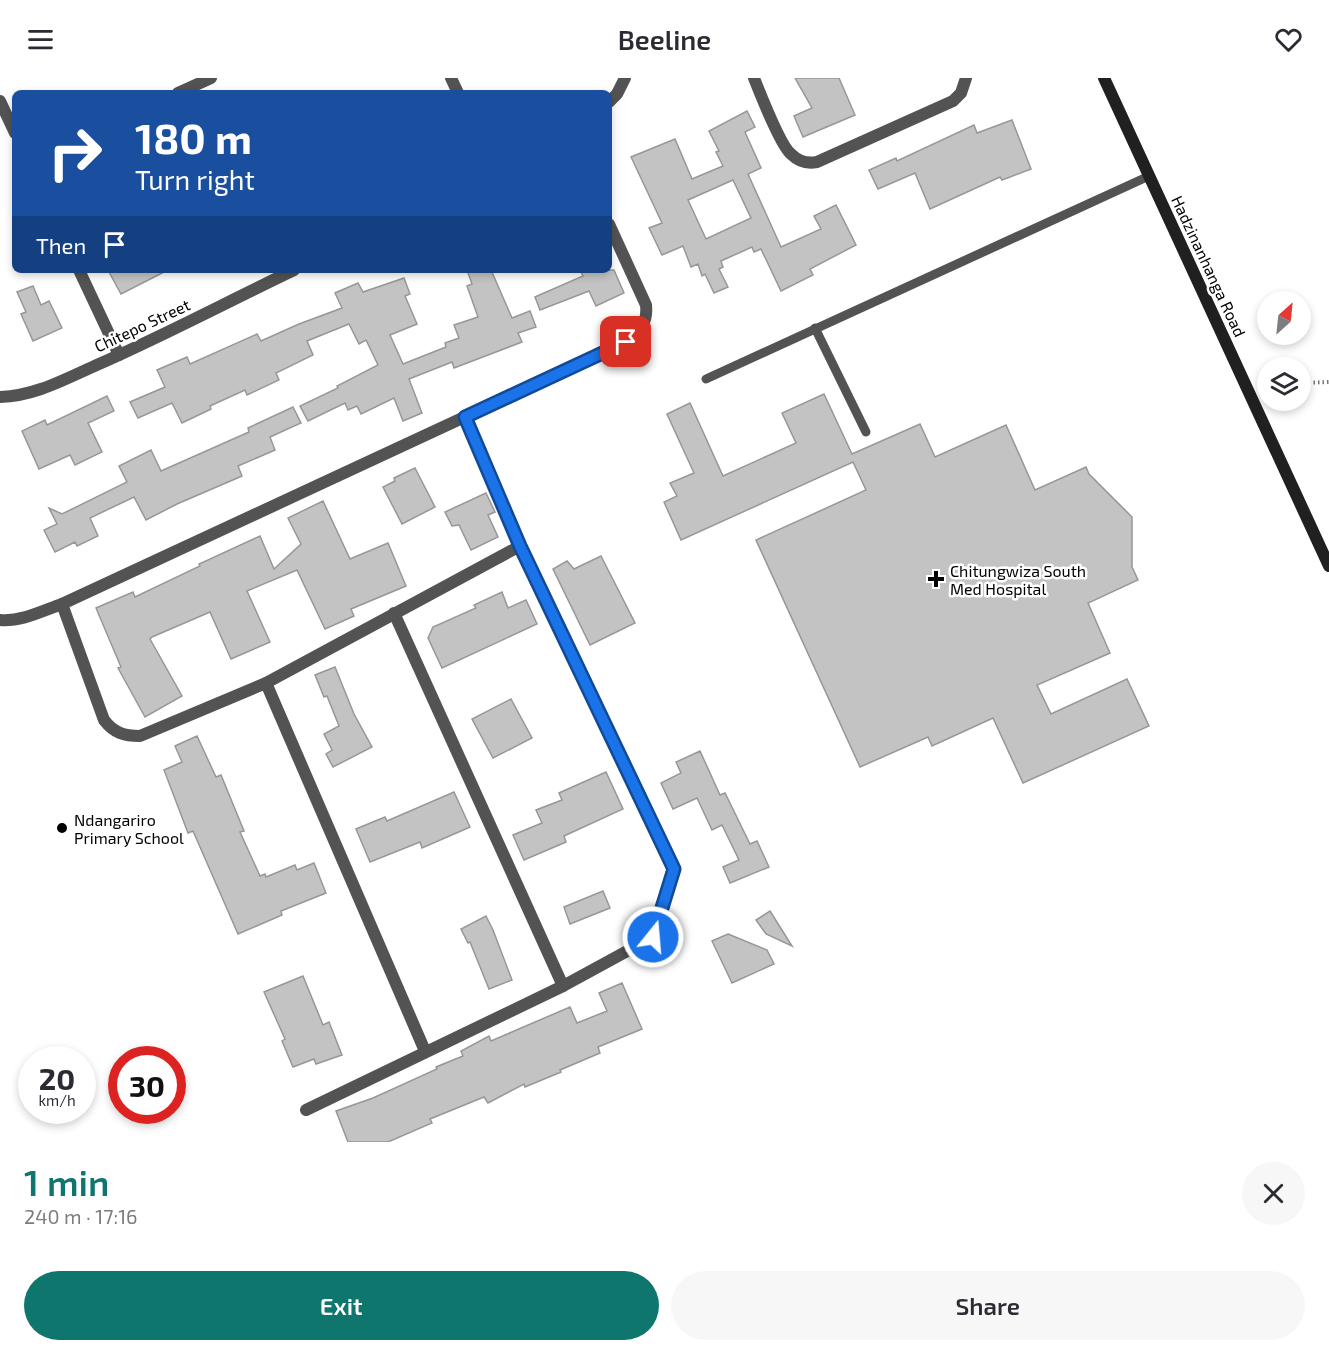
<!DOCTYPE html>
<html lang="en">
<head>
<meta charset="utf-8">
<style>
	:root { --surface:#fff; --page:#f7f7f7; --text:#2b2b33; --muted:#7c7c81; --accent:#0f766e }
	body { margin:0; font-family:"Exo 2",sans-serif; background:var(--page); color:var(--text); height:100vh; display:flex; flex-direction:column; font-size:22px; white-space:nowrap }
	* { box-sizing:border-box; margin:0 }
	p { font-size:20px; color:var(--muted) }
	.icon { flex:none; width:33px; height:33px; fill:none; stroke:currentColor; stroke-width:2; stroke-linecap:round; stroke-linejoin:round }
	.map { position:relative; height:1064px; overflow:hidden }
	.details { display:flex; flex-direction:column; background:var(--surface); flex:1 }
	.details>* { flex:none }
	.top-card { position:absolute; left:12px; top:12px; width:600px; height:183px; border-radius:9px; box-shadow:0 3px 9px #0003; background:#1a4fa0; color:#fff; overflow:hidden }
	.needle { width:39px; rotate:27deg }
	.controls { position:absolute; left:1257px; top:213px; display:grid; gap:12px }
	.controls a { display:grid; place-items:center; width:54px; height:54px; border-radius:50%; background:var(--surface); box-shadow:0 3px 9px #0003; font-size:30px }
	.speed { position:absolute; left:18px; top:968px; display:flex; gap:12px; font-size:30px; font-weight:700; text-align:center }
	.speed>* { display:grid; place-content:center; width:78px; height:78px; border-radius:50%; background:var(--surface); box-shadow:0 3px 9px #0003; line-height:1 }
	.speed small { font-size:15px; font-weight:400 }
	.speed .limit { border:9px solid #d22; background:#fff; color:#111 }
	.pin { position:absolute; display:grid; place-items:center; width:51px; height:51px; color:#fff; margin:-26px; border-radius:12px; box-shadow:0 3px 9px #0006 }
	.me { position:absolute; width:66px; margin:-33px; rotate:17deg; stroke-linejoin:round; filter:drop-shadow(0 0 4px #0008) }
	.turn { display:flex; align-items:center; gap:21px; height:126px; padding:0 24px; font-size:27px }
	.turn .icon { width:78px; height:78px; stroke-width:2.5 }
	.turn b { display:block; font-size:42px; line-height:51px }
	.then { display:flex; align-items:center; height:57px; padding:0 24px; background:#0003; gap:12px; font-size:22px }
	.round { display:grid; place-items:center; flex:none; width:63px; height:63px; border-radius:32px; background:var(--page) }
	.head { display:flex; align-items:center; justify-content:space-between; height:102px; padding:0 24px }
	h1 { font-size:36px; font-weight:600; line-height:45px; color:var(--accent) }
	.primary-button { display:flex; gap:12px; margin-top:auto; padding:12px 24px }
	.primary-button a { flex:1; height:69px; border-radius:36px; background:var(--accent); color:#fff; font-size:24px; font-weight:600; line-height:69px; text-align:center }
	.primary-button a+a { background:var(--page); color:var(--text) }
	header { display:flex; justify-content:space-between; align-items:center; height:78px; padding:0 24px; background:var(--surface); font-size:27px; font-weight:600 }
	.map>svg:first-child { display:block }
</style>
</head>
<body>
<header><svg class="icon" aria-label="menu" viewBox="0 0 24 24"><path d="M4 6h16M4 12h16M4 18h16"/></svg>Beeline<svg class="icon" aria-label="heart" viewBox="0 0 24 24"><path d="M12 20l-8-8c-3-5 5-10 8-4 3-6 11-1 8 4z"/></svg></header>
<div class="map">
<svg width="1329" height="1064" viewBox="0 0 1329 1064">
	<rect width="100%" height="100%" fill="#fff"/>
	<g fill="#c3c3c3" stroke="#979797" stroke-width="1.5" fill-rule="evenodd">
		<path d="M795,0h44l16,37 -52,22 -9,-21 18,-8z"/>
		<path d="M747,33l8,16 -10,5 16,36 -13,6 33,73 40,-18 -7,-13 22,-11 20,40 -46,24 3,6 -32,16 -20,-42 -7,3 -2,-5 -31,14 2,6 -4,2 9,18 -14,6 -9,-19 -3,2 -4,-12 -7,3 -8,-21 -21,9 -13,-27 13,-5 -31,-66 44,-18 17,40 31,-13 -7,-14 3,-1 -10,-20zM733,102l18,38 -45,21 -18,-39z"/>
		<path d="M1012,42l19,49 -29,11 -2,-3 -70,32 -15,-36 -37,16 -9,-19 27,-12 1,3 77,-36 3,8z"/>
		<path d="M108,192h60l-47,24z"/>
		<path d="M467,192h24l21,48 18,-7 6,16 -18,6 4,9 -68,26 -2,-6 -43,17 13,34 -19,8 -9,-23 -33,16 -4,-8 -9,4 -3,-7 -37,18 -8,-15 38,-18 -1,-2 41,-21 -12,-25 -7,4 -10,-20 -42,17 6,14 -37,18 3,7 -32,15 -2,-5 -35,16 1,3 -29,14 -10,-20 -34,15 -8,-16 35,-15 -8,-17 30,-13 3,7 67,-30 4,7 38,-17 43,-16 -7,-15 23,-10 5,9 41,-14 6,16 -5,2 12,28 -27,11 13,29 43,-17 -1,-4 14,-5 -5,-13 24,-8 -11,-31 5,-2z"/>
		<path d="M580,192h34l10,23 -28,13 -7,-15 -49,19 -5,-13 48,-21z"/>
		<path d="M33,208l8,19 8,-4 13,27 -29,13 -12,-27 5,-2 -9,-20z"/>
		<path d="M824,316l28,60 68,-30 15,33 71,-32 29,65 51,-23 3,7 43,43v50l6,13 -50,23 22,50 -73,32 14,29 76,-35 22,47 -126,57 -30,-65 -61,28 -4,-9 -68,30 -104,-227 110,-50 -13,-28 -172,78 -17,-38 13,-6 -7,-13 24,-10 -27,-59 23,-11 33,73 73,-33 -14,-30z"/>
		<path d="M107,318l7,15 -26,12 14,29 -27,13 -5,-10 -31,14 -17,-38 23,-11 2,5z"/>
		<path d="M293,329l8,16 -31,14 5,13 -37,16 4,10 -65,28 -31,16 -12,-23 -44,21 8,18 -21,10 -2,-4 -20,10 -11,-22 13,-6 -8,-16 13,6 65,-32 -8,-16 32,-16 10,21 88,-39 -1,-4z"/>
		<path d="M415,390l20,39 -33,17 -19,-37 12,-6 -1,-3z"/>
		<path d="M486,415l9,19 -7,3 10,22 -27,13 -12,-25 -7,1 -7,-14z"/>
		<path d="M323,423l27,58 38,-16 18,43 -55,23 3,7 -29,13 -28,-59 -50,21 23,51 -39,17 -21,-47 -58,25 -2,2 32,57 -37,21 -27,-49 3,-1 -25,-59 37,-16 2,5 65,-31 -1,-2 61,-28 14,33 27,-25 -13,-26z"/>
		<path d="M601,478l34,67 -45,22 -37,-76 14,-8 7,8z"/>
		<path d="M502,514l6,16 18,-8 11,24 -95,44 -14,-30 5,-11 43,-19 -2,-3z"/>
		<path d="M335,589l19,47 18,33 -39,20 -7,-13 6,-4 -8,-16 15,-8 -12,-30 -3,1 -9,-22z"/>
		<path d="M511,621l21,39 -39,20 -21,-39z"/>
		<path d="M197,658l19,41 5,-2 23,56 -4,1 20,44 5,-2 1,3 29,-12 2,5 17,-7 12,30 -45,18 1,4 -44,19 -45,-103 -5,2 -24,-63 18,-8 -7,-16z"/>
		<path d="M700,673l20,44 5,-2 25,51 7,-3 12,26 -39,16 -7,-16 16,-7 -17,-35 -10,5 -15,-32 -24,11 -12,-26 20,-10 -5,-11z"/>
		<path d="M606,694l17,37 -59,27 2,6 -42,18 -11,-25 29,-12 -6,-13 26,-10 -3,-7z"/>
		<path d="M454,714l16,35 -48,21 -2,-6 -50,20 -14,-33 29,-12 2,4z"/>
		<path d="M603,813l7,17 -40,16 -6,-17z"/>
		<path d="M770,833l22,35 -26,-12 -10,-14z"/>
		<path d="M486,838l7,14 19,50 -23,9 -19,-47 -2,1 -7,-14z"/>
		<path d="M728,856l39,16 7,14 -42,19 -20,-42z"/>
		<path d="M303,898l20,49 6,-3 13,33 -26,9 -2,-5 -21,8 -11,-26 3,-2 -21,-47z"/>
		<path d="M622,905l20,46 -44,18 2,6 -40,17 1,2 -36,15 -1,-3 -36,19 -4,-6 -54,22 2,4 -44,19h-40l-12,-31 37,-13 64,-29 -1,-2 27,-11 -2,-5 28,-15 2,5 79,-34 7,16 30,-12 -8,-18z"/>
	</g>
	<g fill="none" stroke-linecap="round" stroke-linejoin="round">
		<path stroke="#757575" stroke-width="4" stroke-dasharray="1.5 3" stroke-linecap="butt" d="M1300,305l29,-1"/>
		<g stroke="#535353" stroke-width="9">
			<path d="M815,250l51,104"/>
			<path d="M706,301l443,-203"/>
		</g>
		<g stroke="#535353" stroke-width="12">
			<path d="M451,0l7,15"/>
			<path d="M754,0c6,15 26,67 37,76 7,7 16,10 26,8l136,-61 8,-8 5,-15"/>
			<path d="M178,15l33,-15"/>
			<path d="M0,23l15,32"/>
			<path d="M609,24l8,-8 8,-16"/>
			<path d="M79,192l40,85"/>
			<path d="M0,319c36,-1 67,-19 99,-33 66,-29 130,-63 195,-94"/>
			<path d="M62,526l42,116c10,13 20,16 36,16l126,-53 254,-137"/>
			<path d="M394,535l169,373"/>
			<path d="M0,542c21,2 42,-9 62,-16l564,-262c14,-11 22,-19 20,-37l-37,-81"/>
			<path d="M266,605l159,368"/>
			<path d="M306,1032l257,-124 90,-49 20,-68 -153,-323 -55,-129"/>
		</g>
		<path stroke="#202020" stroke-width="12" d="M1104,0l225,488"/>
	</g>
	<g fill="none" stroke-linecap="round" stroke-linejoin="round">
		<g stroke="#114b97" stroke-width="15">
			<path id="route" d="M626,264l-161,75 55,129 154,323 -21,68"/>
		</g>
		<use href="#route" stroke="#1a73e8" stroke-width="10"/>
	</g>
	<g fill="#000" stroke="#fff" stroke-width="2">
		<path d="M933 492h6v6h6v6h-6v6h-6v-6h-6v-6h6z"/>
		<circle cx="62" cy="750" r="6"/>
	</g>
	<g text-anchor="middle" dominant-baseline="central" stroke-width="5" stroke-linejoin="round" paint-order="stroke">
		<g font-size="16" fill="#000" stroke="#fff">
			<text transform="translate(1209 188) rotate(65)">Hadzinanhanga Road</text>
			<text transform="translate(142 247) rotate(-25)">Chitepo Street</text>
		</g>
		<g font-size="16" fill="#000" stroke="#fff" text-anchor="start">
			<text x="950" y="492">Chitungwiza South<tspan x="950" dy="18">Med Hospital</tspan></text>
			<text x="74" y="741">Ndangariro<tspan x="74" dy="18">Primary School</tspan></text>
		</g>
	</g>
</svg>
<div class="controls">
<a><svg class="needle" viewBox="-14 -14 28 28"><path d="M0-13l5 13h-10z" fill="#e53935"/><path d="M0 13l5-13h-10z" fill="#7c7c81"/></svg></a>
<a><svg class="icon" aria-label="layers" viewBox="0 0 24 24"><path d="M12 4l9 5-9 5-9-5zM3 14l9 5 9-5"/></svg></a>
</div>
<div class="speed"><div>20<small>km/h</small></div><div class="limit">30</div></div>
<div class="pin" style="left:626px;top:264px;background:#d93025"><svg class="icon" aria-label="arrive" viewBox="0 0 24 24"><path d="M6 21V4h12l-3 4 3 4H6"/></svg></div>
<svg class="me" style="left:653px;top:859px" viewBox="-20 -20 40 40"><circle r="17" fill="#1a73e8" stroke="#fff" stroke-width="3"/><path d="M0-11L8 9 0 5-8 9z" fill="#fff"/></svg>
<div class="top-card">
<div class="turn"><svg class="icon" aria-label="right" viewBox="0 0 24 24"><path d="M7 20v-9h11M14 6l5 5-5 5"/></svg><div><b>180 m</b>Turn right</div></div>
<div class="then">Then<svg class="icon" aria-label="arrive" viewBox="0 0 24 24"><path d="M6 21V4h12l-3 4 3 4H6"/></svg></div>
</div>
</div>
<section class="details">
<div class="head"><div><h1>1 min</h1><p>240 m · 17:16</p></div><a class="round"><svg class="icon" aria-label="close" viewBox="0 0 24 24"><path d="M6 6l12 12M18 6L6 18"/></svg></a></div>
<div class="primary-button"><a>Exit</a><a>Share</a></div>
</section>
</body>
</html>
